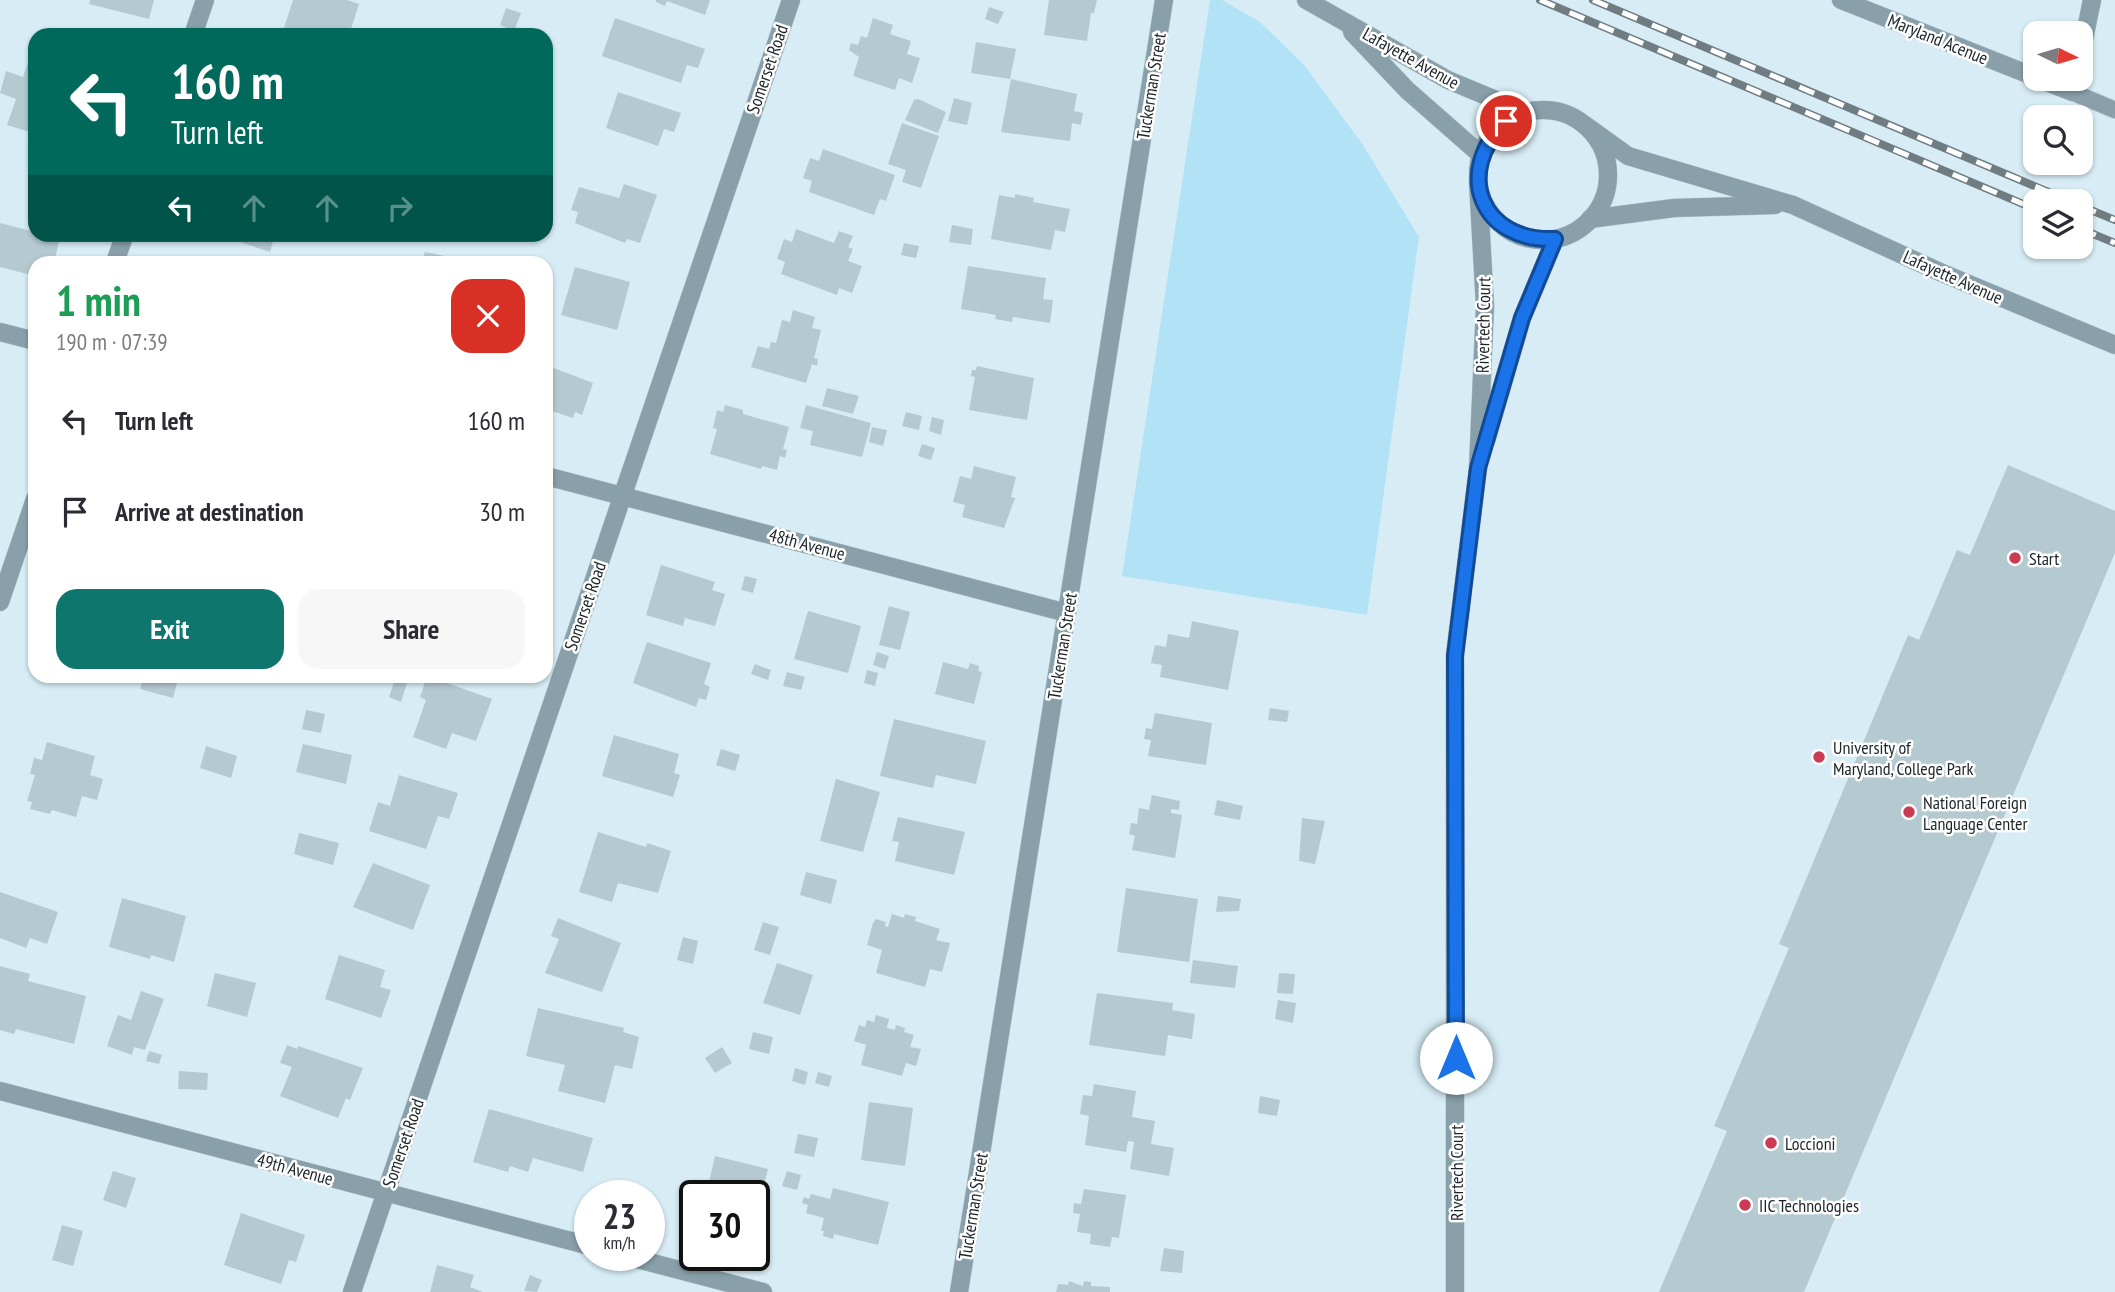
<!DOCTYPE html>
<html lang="en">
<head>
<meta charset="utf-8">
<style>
	:root { --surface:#fff; --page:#f7f7f7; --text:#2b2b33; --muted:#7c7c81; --accent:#0f766e }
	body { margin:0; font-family:"PT Sans Narrow",sans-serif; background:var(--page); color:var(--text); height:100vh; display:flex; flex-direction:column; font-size:26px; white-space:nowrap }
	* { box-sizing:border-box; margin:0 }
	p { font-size:23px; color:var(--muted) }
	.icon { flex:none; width:38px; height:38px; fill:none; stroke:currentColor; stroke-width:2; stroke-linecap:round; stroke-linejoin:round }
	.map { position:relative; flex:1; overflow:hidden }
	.sheet { position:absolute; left:28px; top:256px; width:525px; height:427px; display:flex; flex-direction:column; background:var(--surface); border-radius:21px; box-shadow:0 2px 5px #0004 }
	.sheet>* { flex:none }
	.hud { position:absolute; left:28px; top:28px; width:525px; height:214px; border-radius:21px; box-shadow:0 2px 5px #0004; background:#00695c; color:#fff; overflow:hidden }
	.needle { width:46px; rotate:95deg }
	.fabs { position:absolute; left:2023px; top:21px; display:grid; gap:14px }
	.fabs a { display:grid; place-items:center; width:70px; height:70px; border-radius:14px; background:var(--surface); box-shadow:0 2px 5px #0004; font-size:35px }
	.speed { position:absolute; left:574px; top:1180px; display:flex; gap:14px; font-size:35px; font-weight:700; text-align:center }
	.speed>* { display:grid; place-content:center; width:91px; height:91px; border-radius:50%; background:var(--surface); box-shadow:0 2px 5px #0004; line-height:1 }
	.speed small { font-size:18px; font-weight:400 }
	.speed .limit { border:4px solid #111; border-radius:10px; background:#fff; color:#111 }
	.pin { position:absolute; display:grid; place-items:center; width:60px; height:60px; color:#fff; margin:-30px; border:4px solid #fff; border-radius:50%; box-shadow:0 2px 7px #0007 }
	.me { position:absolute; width:77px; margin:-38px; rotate:0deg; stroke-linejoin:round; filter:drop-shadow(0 0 5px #0008) }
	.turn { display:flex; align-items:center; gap:24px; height:147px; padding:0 28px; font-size:32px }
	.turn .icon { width:91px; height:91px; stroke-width:2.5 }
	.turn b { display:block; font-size:49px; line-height:60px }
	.lanes { display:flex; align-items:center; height:66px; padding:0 28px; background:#0003; justify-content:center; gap:35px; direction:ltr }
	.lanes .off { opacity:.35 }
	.round { display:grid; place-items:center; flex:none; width:74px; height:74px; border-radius:21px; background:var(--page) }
	.head { display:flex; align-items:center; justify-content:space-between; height:119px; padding:0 28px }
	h1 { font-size:42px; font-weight:800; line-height:52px; color:#1e9e55 }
	.cta { display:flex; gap:14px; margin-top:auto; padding:14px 28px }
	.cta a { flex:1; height:80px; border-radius:21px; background:var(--accent); color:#fff; font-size:28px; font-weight:800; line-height:80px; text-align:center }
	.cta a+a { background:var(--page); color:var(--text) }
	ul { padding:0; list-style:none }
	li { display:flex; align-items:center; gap:21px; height:91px; padding:0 28px }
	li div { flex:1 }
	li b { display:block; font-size:26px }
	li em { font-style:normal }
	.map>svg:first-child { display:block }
</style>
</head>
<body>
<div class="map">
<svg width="2115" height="1292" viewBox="0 0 2115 1292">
	<rect width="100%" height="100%" fill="#d7ecf5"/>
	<path fill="#b2e2f6" d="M1210,0h12l38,22 44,43 59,80 56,92 -52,378 -245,-39z"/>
	<g fill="#b5c9d1">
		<path d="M90,0h64l-5,19 -60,-15z"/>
		<path d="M293,0h54l12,4 -10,31h-43l-22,-7z"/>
		<path d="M656,0h54l-5,15 -38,-14 -2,5 -9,-4z"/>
		<path d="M1049,0h48l-3,13h-3l-4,28 -43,-6z"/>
		<path d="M989,7l15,5 -6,12 -13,-5z"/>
		<path d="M506,8l15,5 -7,18 -14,-6z"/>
		<path d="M615,18l90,31 -7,19 -11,-3 -6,18 -79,-27z"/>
		<path d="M873,18l20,7 -3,9 21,7 -4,13 13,4 -8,25 -13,-5 -4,12 -42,-14 6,-19 -10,-7 2,-7 7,2 3,-9 6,2z"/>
		<path d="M976,42l40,7 -6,30 -39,-6z"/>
		<path d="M33,48l2,1 -2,84 -26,-8 9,-26 -16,-6 6,-22 17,6z"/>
		<path d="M1011,79l66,15 -3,17 9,2 -2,12 -9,-2 -2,18 -69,-9z"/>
		<path d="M618,92l63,21 -7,19 -10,-3 -6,17 -52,-18z"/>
		<path d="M954,98l18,5 -5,22 -19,-4z"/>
		<path d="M918,99l28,13 -8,21 -33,-13 9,-20z"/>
		<path d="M902,123l37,13 -18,52 -19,-6 4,-12 -18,-6z"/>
		<path d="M823,149l72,26 -9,26 -6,-2 -6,16 -65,-23 3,-11 -9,-3 7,-20 9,3z"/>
		<path d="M624,184l33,11 -17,48 -13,-4 -2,4 -50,-20 3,-11 -7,-2 8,-23 40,11z"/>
		<path d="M1015,194l19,4 -1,4 37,7 -5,23 -10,-2 -4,20 -60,-11 8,-44 16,3z"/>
		<path d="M0,223l35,9v2l25,4 -6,24h-19v14l-35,-9z"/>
		<path d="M952,225l21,4 -2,16 -22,-3z"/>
		<path d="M796,229l38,14 5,-12 14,5 -5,11 5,2 -5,12 14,5 -10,27 -13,-5 -2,7 -56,-21 4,-12 -8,-3 7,-20 8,3z"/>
		<path d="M216,234h70l-2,7 -10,-3 -4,14z"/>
		<path d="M904,243l15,3 -3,12 -15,-3z"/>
		<path d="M425,252l20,4 -2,6h-21z"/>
		<path d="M968,266l78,12 -3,21 10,1 -3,23 -37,-6 -1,5 -17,-3 1,-4 -35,-6z"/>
		<path d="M575,267l55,15 -13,48 -56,-15z"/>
		<path d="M793,310l22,7 -3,11 9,2 -7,28 4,1 -1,7 -5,-2 -6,19 -55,-16 7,-21 11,3 2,-7 5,1 6,-23 8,2z"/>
		<path d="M546,365l47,18 -11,32 -7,-3 -2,6 -27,-9z"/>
		<path d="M977,366l57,12 -7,42 -58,-10 6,-33 -4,-1 1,-6h4z"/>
		<path d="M827,388l32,8 -6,18 -31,-8z"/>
		<path d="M725,405l18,5v4l46,13 -6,22 4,1 -2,8 -5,-2 -3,14 -15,-4 -1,3 -51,-15 7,-25 -4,-1 4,-18 6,2z"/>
		<path d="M806,405l65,18 -9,34 -52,-12 3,-14 -13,-3z"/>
		<path d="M906,412l16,4 -3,14 -17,-4z"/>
		<path d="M932,417l12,3 -3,15 -12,-4z"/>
		<path d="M872,427l15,3 -4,16 -14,-4z"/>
		<path d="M922,444l13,4 -4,12 -13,-4z"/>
		<path d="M2008,465l107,46v42l-311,739h-145l68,-161 -13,-5 75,-178 -10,-4 129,-309 11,5 38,-90 13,5z"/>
		<path d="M974,466l42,11 -5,20 4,1 -11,30 -42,-11 3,-12 -12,-3 7,-26 11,3z"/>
		<path d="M661,565l54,17 -3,8 13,4 -10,32 -30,-8 -2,8 -37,-11z"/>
		<path d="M745,576l12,3 -4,14 -12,-3z"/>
		<path d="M889,606l21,6 -10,38 -21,-5z"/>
		<path d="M808,611l53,15 -13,47 -54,-14z"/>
		<path d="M1192,621l47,10 -11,59 -68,-13 2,-12 -11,-2 4,-18 11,2 2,-13 21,4z"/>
		<path d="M647,642l64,21 -7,21 6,3 -4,13 -7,-2 -3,9 -63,-24z"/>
		<path d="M877,652l12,4 -4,13 -12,-4z"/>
		<path d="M943,662l25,7 2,-6 9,3 -1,5 4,1 -8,32 -39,-10z"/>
		<path d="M755,664l16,6 -3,10 -17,-6z"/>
		<path d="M867,670l11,3 -3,13 -11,-3z"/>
		<path d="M787,672l18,5 -4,13 -18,-4z"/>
		<path d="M144,676h35l-6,22 -33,-9z"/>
		<path d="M396,676l13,1 -8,25 -12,-5z"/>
		<path d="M427,676l65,23 -16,42 -24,-8 -6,16 -33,-12 13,-37 -6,-3z"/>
		<path d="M1270,708l19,3 -2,11 -19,-2z"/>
		<path d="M306,710l19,4 -4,19 -19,-4z"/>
		<path d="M1155,713l57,10 -6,42 -58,-9 3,-16 -7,-1 2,-11 6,1z"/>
		<path d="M894,719l92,22 -10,43 -40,-9 -3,13 -53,-12z"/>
		<path d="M614,735l65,19 -5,19 6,2 -7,22 -71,-21z"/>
		<path d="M47,742l48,14 -5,19 13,4 -6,21 -15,-4 -6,21 -24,-7 -2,4 -20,-5 2,-7 -5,-1 8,-26 -5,-1 4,-16 8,2z"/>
		<path d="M303,744l49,11 -6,29 -50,-12z"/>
		<path d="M206,746l31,10 -6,22 -31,-10z"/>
		<path d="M721,749l19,6 -5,16 -19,-6z"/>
		<path d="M399,775l59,18 -9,26 -11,-3 -12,33 -57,-18 9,-29 12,4z"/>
		<path d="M836,779l44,13 -17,60 -43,-11z"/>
		<path d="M1152,795l28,6 -1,9 -8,-1v4l11,2 -7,43 -43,-8 3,-14 -6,-2 2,-11 6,1 2,-16 10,2z"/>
		<path d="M1217,800l26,6 -3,14 -26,-5z"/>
		<path d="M898,817l67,15 -11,43 -59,-14 4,-19 -7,-1z"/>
		<path d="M1302,818l23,3 -10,43 -16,-3z"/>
		<path d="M598,832l48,15 1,-4 24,8 -13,42 -40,-10 -6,19 -33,-10z"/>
		<path d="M299,833l40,10 -6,22 -39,-11z"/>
		<path d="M373,863l57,22 -17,45 -60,-23z"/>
		<path d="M806,872l31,8 -6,24 -31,-9z"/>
		<path d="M1126,888l72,11 -9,63 -72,-10z"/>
		<path d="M0,892l58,20 -11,32 -17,-6 -4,10 -26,-10z"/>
		<path d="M1218,896l23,3 -2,12 -23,1z"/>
		<path d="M122,898l64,18 -12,46 -23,-7 -1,4 -41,-12z"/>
		<path d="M892,914l12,4 1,-4 11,3 -1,4 25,8 -4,11 14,3 -8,29 -12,-3 -5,18 -49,-14 6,-23 -15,-5 6,-22 3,-4 10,3 -1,4 3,1z"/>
		<path d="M558,918l63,25 -19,49 -57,-19 14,-34 -8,-3z"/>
		<path d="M763,922l16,5 -9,28 -16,-5z"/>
		<path d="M683,937l15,4 -5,23 -16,-4z"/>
		<path d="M339,955l46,15 -5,17 11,3 -10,28 -56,-19z"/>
		<path d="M1193,960l45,6 -3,22 -45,-5z"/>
		<path d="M777,963l36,12 -13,40 -37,-12z"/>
		<path d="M0,966l30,8 -2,7 58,15 -12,48 -58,-15 -2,5 -14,-4z"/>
		<path d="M215,973l41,10 -9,34 -40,-11z"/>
		<path d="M1279,973l16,1 -2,20 -16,-1z"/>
		<path d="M141,991l23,8 -19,51 -11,-3 -2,8 -25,-9 11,-31 13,5z"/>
		<path d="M1097,993l76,10 -1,7 23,4 -3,25 -24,-4 -3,21 -76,-11z"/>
		<path d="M1278,1000l18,3 -3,20 -18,-4z"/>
		<path d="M538,1008l86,20 -1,4 16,5 -7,32 -17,-4 -10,38 -47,-12 7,-26 -39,-9z"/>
		<path d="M876,1015l13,4 -2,9 8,2 1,-5 9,3 -1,4 10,3 -4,12 11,2 -5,17 -10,-3 -4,13 -41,-11 5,-20 -12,-4 5,-16 6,2 2,-7 7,2z"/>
		<path d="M753,1032l20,5 -4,17 -20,-5z"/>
		<path d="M287,1045l10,4 1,-3 65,22 -13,32 -4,-2 -8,20 -58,-22 12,-29 -12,-4z"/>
		<path d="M722,1047l10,16 -17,10 -10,-15z"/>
		<path d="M149,1051l13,4 -3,9 -13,-3z"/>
		<path d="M795,1068l13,4 -3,13 -13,-4z"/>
		<path d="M179,1071l29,2 -1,17 -29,-1z"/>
		<path d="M818,1072l14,4 -3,11 -14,-4z"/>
		<path d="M1094,1084l42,7 -4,26 23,4 -4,23 23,4 -5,28 -39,-7 4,-27 -6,-1 -2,11 -41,-7 4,-29 -9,-2 3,-19 9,1z"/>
		<path d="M1260,1096l20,4 -3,16 -19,-3z"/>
		<path d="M869,1102l44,6 -8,58 -44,-6z"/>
		<path d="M489,1109l104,29 -10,34 -50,-14 -5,14 -18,-6 -2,6 -35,-10z"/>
		<path d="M798,1134l20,4 -4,19 -20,-4z"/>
		<path d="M715,1156l53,13 -11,44h-3v-18h-48z"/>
		<path d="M113,1171l23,7 -10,30 -23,-8z"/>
		<path d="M787,1171l14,4 -4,15 -15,-4z"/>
		<path d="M833,1188l56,14 -11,43 -44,-11 -1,5 -10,-3 1,-5h-3l3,-13 -18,-5 2,-8 -6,-2 2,-6 5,2 2,-5 19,5z"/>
		<path d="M1084,1189l42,6 -7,43 -7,-1 -2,10 -20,-3 1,-10 -14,-2 3,-18 -7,-1 1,-10 7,1z"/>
		<path d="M241,1213l64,22 -9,27 -7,-2 -8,24 -57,-19z"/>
		<path d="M62,1225l21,6 -10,35 -21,-6z"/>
		<path d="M1164,1248l20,3 -2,22 -22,-2z"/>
		<path d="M437,1265l37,10 -4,12 13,5h-53z"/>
		<path d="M530,1275l12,5 -5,12 -13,-1z"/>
		<path d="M1069,1281l14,5 1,-5 7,1v4l19,1v5h-54l2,-8 10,1z"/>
	</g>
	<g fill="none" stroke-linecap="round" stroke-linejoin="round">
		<g stroke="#b5c8d0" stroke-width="18">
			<path id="service" d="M2072,92l43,18"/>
		</g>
		<g stroke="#b5c8d0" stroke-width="19">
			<g id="minor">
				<path d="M1306,0l142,80 77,32"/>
				<path d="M1841,0l194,77"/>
				<path d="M1352,32l55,58 74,65"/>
				<path d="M193,35l12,-35"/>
				<path d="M2081,54l11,-54"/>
				<path d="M2039,79l33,13 3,-13"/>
				<circle cx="1543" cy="175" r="65"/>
				<path d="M1585,125l43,31 165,49 147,67 175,73"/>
				<path d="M1590,219l84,-11 101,-3"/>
				<path d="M115,262l10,-28"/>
				<path d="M0,332l35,9"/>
				<path d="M1486,441l36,-123 33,-79"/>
				<path d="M546,476l521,137"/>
				<path d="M0,602l35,-103"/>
				<path d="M0,1091l590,155"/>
				<path d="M622,1255l141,37"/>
				<path d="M352,1292l439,-1292"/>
				<path d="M959,1292l205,-1292"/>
				<path d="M1455,1292v-637l23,-187 7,-162 -7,-124"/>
			</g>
		</g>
		<use href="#service" stroke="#89a0aa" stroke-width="16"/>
		<use href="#minor" stroke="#89a0aa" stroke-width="18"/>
		<g stroke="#6f7d82" stroke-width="8">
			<g id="rail">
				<path d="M1540,0l495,209"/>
				<path d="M1593,0l477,201"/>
				<path d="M2081,206l34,14"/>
				<path d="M2081,229l34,14"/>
			</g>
		</g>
		<use href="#rail" stroke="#fff" stroke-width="5" stroke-dasharray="16" stroke-linecap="butt"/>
	</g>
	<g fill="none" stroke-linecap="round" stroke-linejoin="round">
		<g stroke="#114b97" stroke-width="18">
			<path id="route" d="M1456,1058l-1,-402 23,-188 44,-150 33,-79c-74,3 -102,-66 -49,-118"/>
		</g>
		<use href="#route" stroke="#1a73e8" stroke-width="12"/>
	</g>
	<g fill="#cb3b53" stroke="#fff" stroke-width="2.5">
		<circle cx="2015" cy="558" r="7"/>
		<circle cx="1819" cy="757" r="7"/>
		<circle cx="1909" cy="812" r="7"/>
		<circle cx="1771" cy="1143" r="7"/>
		<circle cx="1745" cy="1205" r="7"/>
	</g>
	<g text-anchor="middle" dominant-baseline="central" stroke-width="5" stroke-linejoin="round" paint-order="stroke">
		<g font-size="18" fill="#1c2427" stroke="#fff">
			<text transform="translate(1938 39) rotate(22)">Maryland Acenue</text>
			<text transform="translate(1411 58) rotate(29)">Lafayette Avenue</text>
			<text transform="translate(767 69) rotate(-71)">Somerset Road</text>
			<text transform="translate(1151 86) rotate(-81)">Tuckerman Street</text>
			<text transform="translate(1953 277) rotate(24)">Lafayette Avenue</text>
			<text transform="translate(1483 325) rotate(-89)">Rivertech Court</text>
			<text transform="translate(807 544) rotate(15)">48th Avenue</text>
			<text transform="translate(585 606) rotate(-71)">Somerset Road</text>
			<text transform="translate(1062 646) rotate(-81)">Tuckerman Street</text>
			<text transform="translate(403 1143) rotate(-71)">Somerset Road</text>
			<text transform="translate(295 1169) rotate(15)">49th Avenue</text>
			<text transform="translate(1456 1173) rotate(-90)">Rivertech Court</text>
			<text transform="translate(973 1206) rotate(-81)">Tuckerman Street</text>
		</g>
		<g font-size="18" fill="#1c2427" stroke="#fff" text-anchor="start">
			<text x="2029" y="558">Start</text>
			<text x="1833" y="747">University of<tspan x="1833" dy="21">Maryland, College Park</tspan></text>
			<text x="1923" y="802">National Foreign<tspan x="1923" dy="21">Language Center</tspan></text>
			<text x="1785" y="1143">Loccioni</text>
			<text x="1759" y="1205">IIC Technologies</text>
		</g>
	</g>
</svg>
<div class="fabs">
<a><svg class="needle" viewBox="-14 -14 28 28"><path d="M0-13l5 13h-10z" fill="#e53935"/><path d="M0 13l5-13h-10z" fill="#7c7c81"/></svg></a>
<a><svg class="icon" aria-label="search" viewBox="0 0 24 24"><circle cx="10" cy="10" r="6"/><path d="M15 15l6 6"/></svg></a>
<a><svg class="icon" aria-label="layers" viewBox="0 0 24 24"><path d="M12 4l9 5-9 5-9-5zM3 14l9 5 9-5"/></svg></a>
</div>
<div class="speed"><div>23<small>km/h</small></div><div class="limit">30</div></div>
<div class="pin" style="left:1506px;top:121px;background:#d93025"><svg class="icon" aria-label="arrive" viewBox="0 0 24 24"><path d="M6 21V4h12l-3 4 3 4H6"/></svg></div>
<svg class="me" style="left:1456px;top:1058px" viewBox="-20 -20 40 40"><circle r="19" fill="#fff"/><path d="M0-13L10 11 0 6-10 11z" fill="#1a73e8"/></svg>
<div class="hud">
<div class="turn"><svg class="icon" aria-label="left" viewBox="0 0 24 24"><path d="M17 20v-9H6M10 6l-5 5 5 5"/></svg><div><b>160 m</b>Turn left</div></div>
<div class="lanes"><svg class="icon" aria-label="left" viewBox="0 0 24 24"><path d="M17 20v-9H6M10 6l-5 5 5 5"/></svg><svg class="icon off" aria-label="ahead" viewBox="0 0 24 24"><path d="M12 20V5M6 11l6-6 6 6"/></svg><svg class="icon off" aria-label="ahead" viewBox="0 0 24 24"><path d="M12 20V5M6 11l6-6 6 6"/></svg><svg class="icon off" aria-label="right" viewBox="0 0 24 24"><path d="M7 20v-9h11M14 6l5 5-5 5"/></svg></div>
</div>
<section class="sheet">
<div class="head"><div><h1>1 min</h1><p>190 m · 07:39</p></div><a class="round" style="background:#d93025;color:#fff"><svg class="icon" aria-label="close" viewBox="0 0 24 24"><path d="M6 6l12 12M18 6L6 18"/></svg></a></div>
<ul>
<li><svg class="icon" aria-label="left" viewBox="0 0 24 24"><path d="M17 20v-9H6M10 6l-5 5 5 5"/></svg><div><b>Turn left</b></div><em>160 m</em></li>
<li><svg class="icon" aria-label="arrive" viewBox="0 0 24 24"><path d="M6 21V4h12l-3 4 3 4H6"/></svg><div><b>Arrive at destination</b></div><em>30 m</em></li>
</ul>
<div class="cta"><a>Exit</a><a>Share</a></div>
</section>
</div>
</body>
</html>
